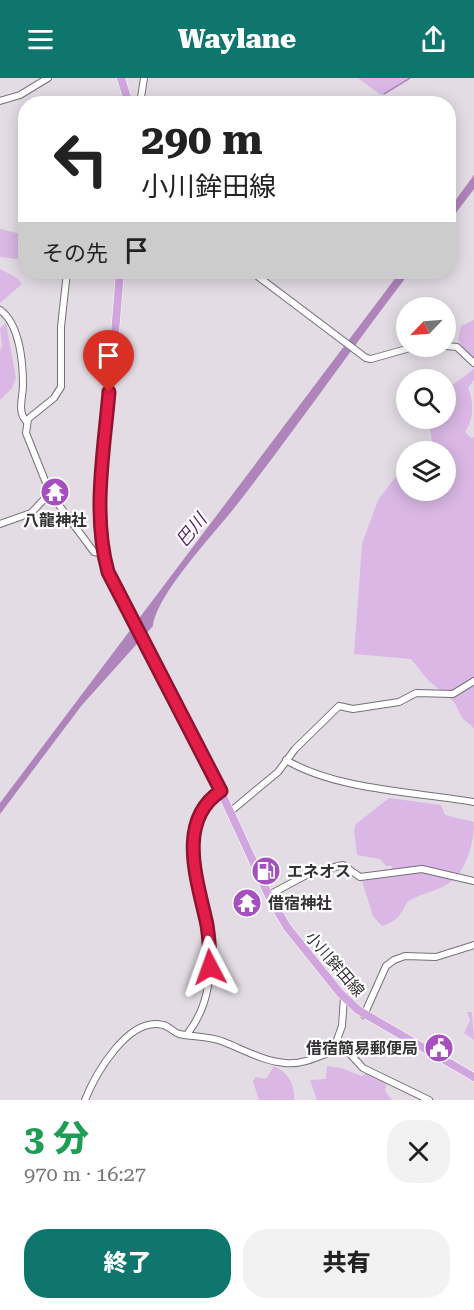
<!DOCTYPE html>
<html lang="ja">
<head>
<meta charset="utf-8">
<style>
	:root { --surface:#fff; --page:#f2f2f2; --text:#222; --muted:#767676; --accent:#0f766e }
	body { margin:0; font-family:"Roboto Serif","Noto Sans JP",serif; background:var(--page); color:var(--text); height:100vh; display:flex; flex-direction:column; font-size:22px; white-space:nowrap }
	* { box-sizing:border-box; margin:0 }
	p { font-size:20px; color:var(--muted) }
	.icon { flex:none; width:33px; height:33px; fill:none; stroke:currentColor; stroke-width:2; stroke-linecap:round; stroke-linejoin:round }
	.map { position:relative; height:1022px; overflow:hidden }
	.sheet { display:flex; flex-direction:column; background:var(--surface); flex:1 }
	.sheet>* { flex:none }
	.guide { position:absolute; left:18px; top:18px; width:438px; height:183px; border-radius:24px; box-shadow:0 3px 15px #0003; background:#fff; color:var(--text); overflow:hidden }
	.needle { width:39px; rotate:245deg }
	.fabs { position:absolute; left:396px; top:219px; display:grid; gap:12px }
	.fabs a { display:grid; place-items:center; width:60px; height:60px; border-radius:50%; background:var(--surface); box-shadow:0 3px 15px #0003; font-size:30px }
	.pin { position:absolute; display:grid; place-items:center; width:51px; height:51px; color:#fff; margin:-62px -26px; border-radius:50% 50% 50% 0; rotate:-45deg; box-shadow:0 0 6px #0007 }
	.pin .icon { rotate:45deg }
	.me { position:absolute; width:66px; margin:-33px; rotate:356deg; stroke-linejoin:round; filter:drop-shadow(0 0 4px #0008) }
	.turn { display:flex; align-items:center; gap:21px; height:126px; padding:0 24px; font-size:27px }
	.turn .icon { width:78px; height:78px; stroke-width:2.5 }
	.turn b { display:block; font-size:42px; line-height:51px }
	.then { display:flex; align-items:center; height:57px; padding:0 24px; background:#0003; gap:12px; font-size:22px }
	.round { display:grid; place-items:center; flex:none; width:63px; height:63px; border-radius:24px; background:var(--page) }
	.overview { display:flex; align-items:center; justify-content:space-between; height:102px; padding:0 24px }
	h1 { font-size:36px; font-weight:800; line-height:45px; color:#1e9e55 }
	.button { display:flex; gap:12px; margin-top:auto; padding:12px 24px }
	.button a { flex:1; height:69px; border-radius:24px; background:var(--accent); color:#fff; font-size:24px; font-weight:800; line-height:69px; text-align:center }
	.button a+a { background:var(--page); color:var(--text) }
	header { display:flex; justify-content:space-between; align-items:center; height:78px; padding:0 24px; background:var(--accent); color:#fff; font-size:27px; font-weight:800 }
	.map>svg:first-child { display:block }
</style>
</head>
<body>
<header><svg class="icon" aria-label="menu" viewBox="0 0 24 24"><path d="M4 6h16M4 12h16M4 18h16"/></svg>Waylane<svg class="icon" aria-label="share" viewBox="0 0 24 24"><path d="M12 15V3M7 8l5-5 5 5M5 13v7h14v-7"/></svg></header>
<div class="map">
<svg width="474" height="1022" viewBox="0 0 474 1022">
	<rect width="100%" height="100%" fill="#e3dce5"/>
	<g fill="#dab7e5">
		<path d="M358,0h50l-27,17z"/>
		<path d="M0,151l25,6v32l-7,-8 -18,-2z"/>
		<path d="M0,191l17,9 5,6 -22,19z"/>
		<path d="M474,242v46l-16,-26 3,-14z"/>
		<path d="M6,245l10,55 -4,10 -12,12v-49l2,-5 -2,-18z"/>
		<path d="M474,291v11l-6,8c6,14 6,31 -3,44l7,7 2,-2v291l-12,-10 -8,-16 -26,-22 -17,-21 -57,-5 8,-110 16,-44 19,-25 14,23 35,-8v-38l-12,-1 -5,-27 2,-5 15,-1v-28z"/>
		<path d="M389,720l52,7 4,10 29,7c0,20 -8,53 -28,63 -12,7 -27,9 -39,17 -6,13 -11,20 -25,24l-9,-10 -11,-35 29,-7 1,-8h-6l-6,-7 -23,-4 -3,-25 2,-6z"/>
		<path d="M467,934h5l2,28 -10,-7 6,-13z"/>
		<path d="M274,988c14,7 21,17 20,34h-35l-6,-19 3,-4 10,2z"/>
		<path d="M327,988l14,2 21,8 5,-3 20,9 -2,9 7,9h-75l-7,-20 16,-1z"/>
	</g>
	<g fill="#ae84bb">
		<path d="M474,97v14l-25,33v-13z"/>
		<path d="M400,194h10c-59,77 -115,158 -175,235 -22,28 -78,87 -82,119l-71,79 -82,109v-11z"/>
	</g>
	<g fill="none" stroke-linecap="round" stroke-linejoin="round">
		<g stroke="#ae84bb" stroke-width="1.5">
			<path d="M384,16l26,-16"/>
			<path d="M384,26v-1"/>
		</g>
		<g stroke="#767078" stroke-width="8">
			<g id="minor">
				<path d="M0,23l20,-6 28,-17"/>
				<path d="M140,26l4,-26"/>
				<path d="M67,194l-6,55v60l-7,11 -26,21 -2,14 24,60 44,59 10,3"/>
				<path d="M252,194l114,86 5,1 46,-13"/>
				<path d="M0,232c20,14 23,53 23,75 0,12 -6,26 3,36"/>
				<path d="M446,268l11,1 17,16"/>
				<path d="M0,446l31,-11 19,-20"/>
				<path d="M286,682c50,30 130,32 188,42"/>
				<path d="M231,733l47,-39 17,-23 44,-43 14,3 46,-7 17,-9 37,1 21,-13"/>
				<path d="M269,817l41,-22 33,-8 17,12 62,-8 52,12"/>
				<path d="M364,937l22,-49 8,-6 11,-4 31,1 38,-12"/>
				<path d="M188,955c23,-30 25,-69 19,-105 -7,-45 -34,-106 14,-137"/>
				<path d="M338,963l25,27 66,32"/>
				<path d="M85,1022c10,-25 43,-84 78,-75 6,1 10,7 16,9 14,3 31,2 45,8 20,8 39,19 61,21 16,2 33,-6 48,-12l9,-25 2,-29"/>
			</g>
		</g>
		<g stroke="#fff" stroke-width="9">
			<g id="major">
				<path d="M121,0l8,26"/>
				<path d="M120,194l-19,232 2,47 11,37 101,191 55,119 17,29 53,66 18,17 116,67"/>
			</g>
		</g>
		<use href="#minor" stroke="#fff" stroke-width="6"/>
		<use href="#major" stroke="#d1a5dd" stroke-width="8"/>
	</g>
	<g fill="none" stroke-linecap="round" stroke-linejoin="round">
		<g stroke="#92132f" stroke-width="15">
			<path id="route" d="M109,314c-5,59 -17,122 -1,180l113,219c-46,30 -23,91 -14,134 2,13 3,28 3,42"/>
		</g>
		<use href="#route" stroke="#e11d48" stroke-width="10"/>
	</g>
	<defs>
		<g id="temple-disc" transform="scale(1.5)"><circle r="9.5" fill="#a550be" stroke="#fff"/><path d="M0-6L5-2H3V0L6.5 2.5H4V6H1.5V3h-3V6H-4V2.5H-6.5L-3 0V-2H-5Z" fill="#fff"/></g>
		<g id="fuel-disc" transform="scale(1.5)"><circle r="9.5" fill="#a550be" stroke="#fff"/><path d="M-5.5-6h7V0h2V4h1.3V-2.5L3-4.5l.8-.8L6-3V5H2.5V1h-1V6h-7ZM-4.2-4.7v3.2H.2V-4.7Z" fill="#fff"/></g>
		<g id="civic-disc" transform="scale(1.5)"><circle r="9.5" fill="#a550be" stroke="#fff"/><path d="M-.6-6.5H3V-4.5H.6V-3L4-1V1h2V6H-6V1h2V-1L-.6-3ZM-1.2 2.5V6h2.4V2.5Z" fill="#fff"/></g>
	</defs>
	<g fill-rule="evenodd">
		<use href="#temple-disc" x="55" y="414"/>
		<use href="#fuel-disc" x="266" y="793"/>
		<use href="#temple-disc" x="247" y="825"/>
		<use href="#civic-disc" x="439" y="970"/>
	</g>
	<g text-anchor="middle" dominant-baseline="central" stroke-width="4.5" stroke-linejoin="round" paint-order="stroke">
		<g font-size="16" font-weight="bold" fill="#353236" stroke="#fff" text-anchor="start">
			<text x="55" y="442" text-anchor="middle">八龍神社</text>
			<text x="287" y="793">エネオス</text>
			<text x="268" y="825">借宿神社</text>
			<text x="418" y="970" text-anchor="end">借宿簡易郵便局</text>
		</g>
		<g font-size="16" fill="#353236" stroke="#fff">
			<text transform="translate(335 886) rotate(49)">小川鉾田線</text>
		</g>
		<g font-size="18" font-style="italic" fill="#5b276a" stroke="#fff">
			<text transform="translate(191 452) rotate(-51)">巴川</text>
		</g>
	</g>
</svg>
<div class="fabs">
<a><svg class="needle" viewBox="-14 -14 28 28"><path d="M0-13l5 13h-10z" fill="#e53935"/><path d="M0 13l5-13h-10z" fill="#767676"/></svg></a>
<a><svg class="icon" aria-label="search" viewBox="0 0 24 24"><circle cx="10" cy="10" r="6"/><path d="M15 15l6 6"/></svg></a>
<a><svg class="icon" aria-label="layers" viewBox="0 0 24 24"><path d="M12 4l9 5-9 5-9-5zM3 14l9 5 9-5"/></svg></a>
</div>
<div class="pin" style="left:109px;top:314px;background:#d93025"><svg class="icon" aria-label="arrive" viewBox="0 0 24 24"><path d="M6 21V4h12l-3 4 3 4H6"/></svg></div>
<svg class="me" style="left:210px;top:889px" viewBox="-20 -20 40 40"><path d="M0-17L14 15 0 8-14 15z" fill="#e11d48" stroke="#fff" stroke-width="4"/></svg>
<div class="guide">
<div class="turn"><svg class="icon" aria-label="left" viewBox="0 0 24 24"><path d="M17 20v-9H6M10 6l-5 5 5 5"/></svg><div><b>290 m</b>小川鉾田線</div></div>
<div class="then">その先<svg class="icon" aria-label="arrive" viewBox="0 0 24 24"><path d="M6 21V4h12l-3 4 3 4H6"/></svg></div>
</div>
</div>
<section class="sheet">
<div class="overview"><div><h1>3 分</h1><p>970 m · 16:27</p></div><a class="round"><svg class="icon" aria-label="close" viewBox="0 0 24 24"><path d="M6 6l12 12M18 6L6 18"/></svg></a></div>
<div class="button"><a>終了</a><a>共有</a></div>
</section>
</body>
</html>
